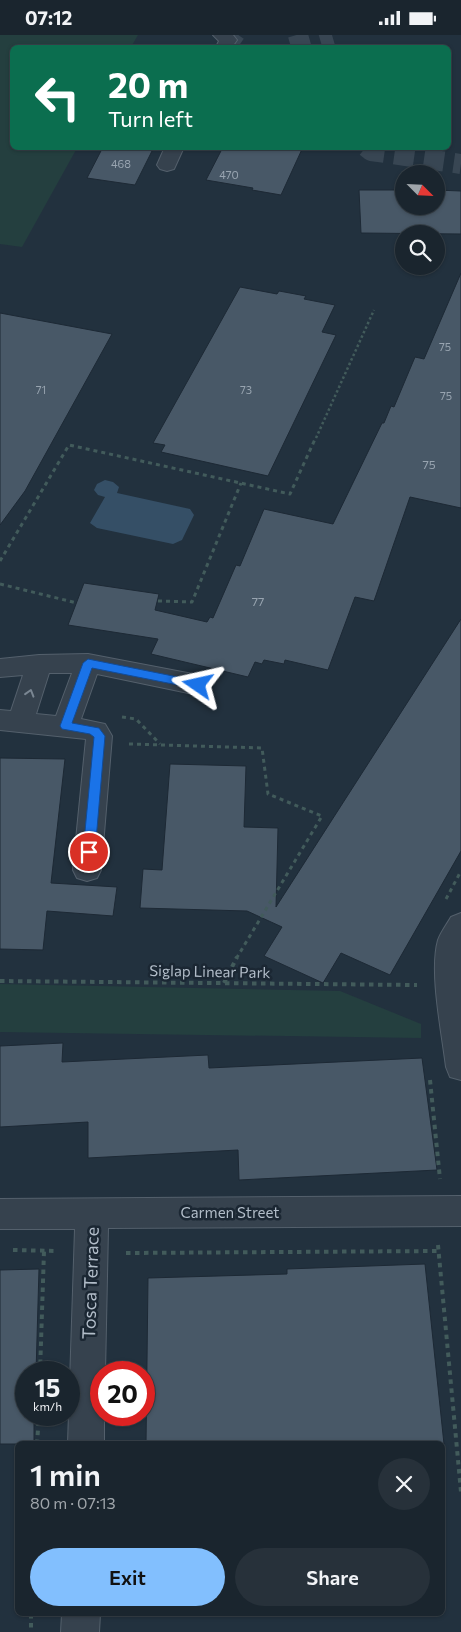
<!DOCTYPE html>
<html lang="en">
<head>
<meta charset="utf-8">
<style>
	:root { --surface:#1a252e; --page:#27313a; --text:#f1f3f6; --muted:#9fa5aa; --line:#38424a; --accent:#82bffe }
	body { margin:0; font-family:Commissioner,sans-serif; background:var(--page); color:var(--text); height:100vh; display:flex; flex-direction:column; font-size:19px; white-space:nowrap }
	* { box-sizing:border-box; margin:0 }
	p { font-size:16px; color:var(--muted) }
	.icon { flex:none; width:28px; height:28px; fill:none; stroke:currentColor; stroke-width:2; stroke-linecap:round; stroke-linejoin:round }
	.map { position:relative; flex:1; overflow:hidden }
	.side { position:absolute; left:15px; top:1406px; width:430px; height:175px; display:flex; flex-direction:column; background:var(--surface); border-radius:8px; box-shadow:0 1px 4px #0004,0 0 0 1px var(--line) }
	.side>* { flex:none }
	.banner { position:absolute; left:10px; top:10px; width:441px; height:105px; border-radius:8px; box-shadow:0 1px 4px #0004,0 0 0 1px var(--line); background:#0b6e4f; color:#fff; overflow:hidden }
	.needle { width:32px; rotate:114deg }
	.tools { position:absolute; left:395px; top:130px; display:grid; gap:10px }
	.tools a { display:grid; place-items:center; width:50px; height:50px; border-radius:50%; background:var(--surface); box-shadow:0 1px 4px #0004,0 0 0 1px var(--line); font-size:25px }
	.speed { position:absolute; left:15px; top:1326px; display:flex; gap:10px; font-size:25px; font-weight:700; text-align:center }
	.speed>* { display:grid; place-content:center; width:65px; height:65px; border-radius:50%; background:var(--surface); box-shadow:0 1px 4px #0004,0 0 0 1px var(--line); line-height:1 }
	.speed small { font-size:12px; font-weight:400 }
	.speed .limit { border:8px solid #d22; background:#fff; color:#111 }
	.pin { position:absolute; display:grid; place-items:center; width:42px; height:42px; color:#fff; margin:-21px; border:2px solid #fff; border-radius:50%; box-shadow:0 1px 5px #0007 }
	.me { position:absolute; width:55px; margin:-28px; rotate:281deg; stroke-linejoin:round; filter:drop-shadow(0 0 4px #0008) }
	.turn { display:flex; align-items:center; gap:18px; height:105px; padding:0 15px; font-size:22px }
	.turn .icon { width:65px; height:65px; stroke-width:2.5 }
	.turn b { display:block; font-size:35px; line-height:42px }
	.round { display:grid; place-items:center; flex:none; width:52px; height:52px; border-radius:26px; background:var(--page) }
	.overview { display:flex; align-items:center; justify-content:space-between; height:85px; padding:0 15px }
	h1 { font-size:30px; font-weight:600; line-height:38px }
	.action { display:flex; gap:10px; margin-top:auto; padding:10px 15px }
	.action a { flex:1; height:58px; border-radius:30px; background:var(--accent); color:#111; font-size:20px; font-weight:600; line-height:58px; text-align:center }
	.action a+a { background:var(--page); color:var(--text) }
	.status { display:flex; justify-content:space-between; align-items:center; height:35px; padding:0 25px; background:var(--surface); direction:ltr }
	.status svg { height:14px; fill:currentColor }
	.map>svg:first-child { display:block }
</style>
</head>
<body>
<div class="status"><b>07:12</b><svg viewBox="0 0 49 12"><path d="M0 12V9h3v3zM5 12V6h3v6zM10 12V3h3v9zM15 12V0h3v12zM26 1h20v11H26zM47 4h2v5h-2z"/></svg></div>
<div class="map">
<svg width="461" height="1597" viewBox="0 0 461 1597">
	<rect width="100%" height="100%" fill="#22313e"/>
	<g fill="#243f3f">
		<path d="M0,0h138l-7,12h-119v100l65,1 -55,99 -22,-3z"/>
		<path d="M0,949l340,7 81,33v14l-421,-6z"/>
	</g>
	<path fill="#354f66" d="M105,445l8,2 6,5 -2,6 73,16 4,6 -12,25 -9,4 -76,-16 -7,-5 15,-26 -7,-2 -4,-5 3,-6z"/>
	<g fill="#485867" stroke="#1d2935">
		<path d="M103,112h51l-19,38 -48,-7z"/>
		<path d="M223,112h80l-22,48 -29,-5 1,-2 -47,-8z"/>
		<path d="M359,155h45v16h32v-16l25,1v43l-100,-1z"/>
		<path d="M461,238v235l-51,-11 -36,104 -19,-4 -27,73 -43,-10 -1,4 -20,-4 -2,4 -7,-2 -7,15 -97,-23 7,-15 -90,-14 16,-42 75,11 -4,16 52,12 3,-5 3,1 23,-53 4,1 24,-57 69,15 49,-101h2l7,-17 3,1 21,-50 9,2z"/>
		<path d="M240,252l37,7 2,-3 27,5 -2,3 31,6 -13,27 14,3 -68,141 -107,-24 4,-7 -12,-2z"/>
		<path d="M0,278l112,21 -87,157 -25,34z"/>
		<path d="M461,584v232l-71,124 -49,-22 -18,30 -59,-27 18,-29 -35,-16 -107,-3 3,-39 19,1 8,-106 76,2 -2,61 34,1 -2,79z"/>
		<path d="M0,723l65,1 -14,124 66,4 -4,29 -66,-5 -4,39 -43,-1z"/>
		<path d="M63,1008l-1,19 146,-7 1,13 213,-10 15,112 -198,10 -1,-30 -150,8v-36l-88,5v-81z"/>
		<path d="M425,1229l19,180h-298l2,-166 139,-4v-5z"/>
		<path d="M39,1234l-3,104h-10v42h8v29h-34v-174z"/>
	</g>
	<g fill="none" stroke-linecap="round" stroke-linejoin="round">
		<g stroke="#384653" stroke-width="20" stroke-dasharray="20 10" stroke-linecap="butt">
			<path d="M228,5l10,7"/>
			<path d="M291,12l41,-12"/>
			<path d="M366,112l5,4 90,13"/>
		</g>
		<g stroke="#54606c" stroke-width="2">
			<g id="minor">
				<path d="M213,0h20l4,5 -5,7h-16l3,-6z"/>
				<path d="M165,112h19l-10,22 -7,2 -7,-2 -3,-4z"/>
				<path d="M88,619l110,21 9,3 4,7 -4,7 -9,3 -101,-21 -16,45 24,5 7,12 -11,134 -4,8 -10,3 -10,-3 -4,-8 13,-131 -86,-9v-20l11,1 12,-36 -23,2v-18l39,-4zM49,638h23l-16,43 -20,-2z"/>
				<path d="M461,878v167l-11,-3 -4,-10c-4,-34 -17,-95 -8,-127 3,-8 9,-16 13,-23z"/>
				<path d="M461,1161v30l-353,2 -3,145h-4v42h3v29h-36l7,-215h-75v-30z"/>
				<path d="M62,1579h38l-1,18h-38z"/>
			</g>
		</g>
		<path stroke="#425b5b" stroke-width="2.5" stroke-dasharray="2.5 2.5" stroke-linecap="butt" d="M316,403l58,-128"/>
		<g stroke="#425b5b" stroke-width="3" stroke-dasharray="4 4" stroke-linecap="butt">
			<path d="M0,526l69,-116 221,49 26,-57"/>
			<path d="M0,549l77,19"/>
			<path d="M158,566l34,1 49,-119"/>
			<path d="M122,682l14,2 24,25"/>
			<path d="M129,709l133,4 6,46 54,22 -86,143"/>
			<path d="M446,864l15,-28"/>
		</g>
		<g stroke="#425b5b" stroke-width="4" stroke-dasharray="4.5 4.5" stroke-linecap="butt">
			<path d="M0,946l417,4"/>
			<path d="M224,948l13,-26"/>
			<path d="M430,1045l10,99"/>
			<path d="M438,1210l23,247"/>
			<path d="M13,1215l44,1"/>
			<path d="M126,1218l312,-2"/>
			<path d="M40,1338l4,-122"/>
			<path d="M37,1409l2,-29"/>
			<path d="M31,1579v18"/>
		</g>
		<use href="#minor" fill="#36424e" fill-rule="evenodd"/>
	</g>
	<defs><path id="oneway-chevron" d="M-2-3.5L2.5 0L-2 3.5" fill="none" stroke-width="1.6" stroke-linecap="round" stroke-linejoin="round" transform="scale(1.25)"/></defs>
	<use stroke="#7a8692" href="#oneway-chevron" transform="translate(30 658) rotate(-73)"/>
	<path fill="#1a73e8" stroke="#114b97" d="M88,624l110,22 5,4 -5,4 -106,-21 -20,55 27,5 6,8 -10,116 -6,4 -6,-4 11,-115 -4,-3 -28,-5 -2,-3 23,-63z"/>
	<g text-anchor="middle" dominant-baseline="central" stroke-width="5" stroke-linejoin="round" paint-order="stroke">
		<g font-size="11" fill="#98a4b0">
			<text x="121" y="128">468</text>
			<text x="229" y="139">470</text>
			<text x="445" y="311">75</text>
			<text x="41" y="354">71</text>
			<text x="246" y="354">73</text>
			<text x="446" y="360">75</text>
		</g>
		<g font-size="12" fill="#98a4b0">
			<text x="429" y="429">75</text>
			<text x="258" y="566">77</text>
		</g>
		<g font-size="15" fill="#b2bdc9" stroke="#1b2733">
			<text transform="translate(210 936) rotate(1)">Siglap Linear Park</text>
			<text x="230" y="1177">Carmen Street</text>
		</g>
		<g font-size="18" fill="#b2bdc9" stroke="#1b2733">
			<text transform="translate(90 1248) rotate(-88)">Tosca Terrace</text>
		</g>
	</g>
</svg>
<div class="tools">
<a><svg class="needle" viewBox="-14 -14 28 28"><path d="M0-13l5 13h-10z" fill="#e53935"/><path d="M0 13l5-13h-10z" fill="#9fa5aa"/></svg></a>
<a><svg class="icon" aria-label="search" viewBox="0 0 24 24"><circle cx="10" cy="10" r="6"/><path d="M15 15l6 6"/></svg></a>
</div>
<div class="speed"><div>15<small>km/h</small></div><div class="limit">20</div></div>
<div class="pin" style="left:89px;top:817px;background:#d93025"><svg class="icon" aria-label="arrive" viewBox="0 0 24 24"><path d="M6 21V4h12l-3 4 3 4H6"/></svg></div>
<svg class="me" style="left:198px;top:650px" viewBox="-20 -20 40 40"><path d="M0-17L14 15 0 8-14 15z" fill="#1a73e8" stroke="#fff" stroke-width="4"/></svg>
<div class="banner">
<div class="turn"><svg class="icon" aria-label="left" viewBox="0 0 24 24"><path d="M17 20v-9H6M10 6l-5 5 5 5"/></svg><div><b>20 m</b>Turn left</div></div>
</div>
<section class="side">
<div class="overview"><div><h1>1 min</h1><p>80 m · 07:13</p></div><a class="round"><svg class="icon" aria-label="close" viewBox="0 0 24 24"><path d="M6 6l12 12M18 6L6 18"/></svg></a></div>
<div class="action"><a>Exit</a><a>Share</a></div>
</section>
</div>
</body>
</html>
